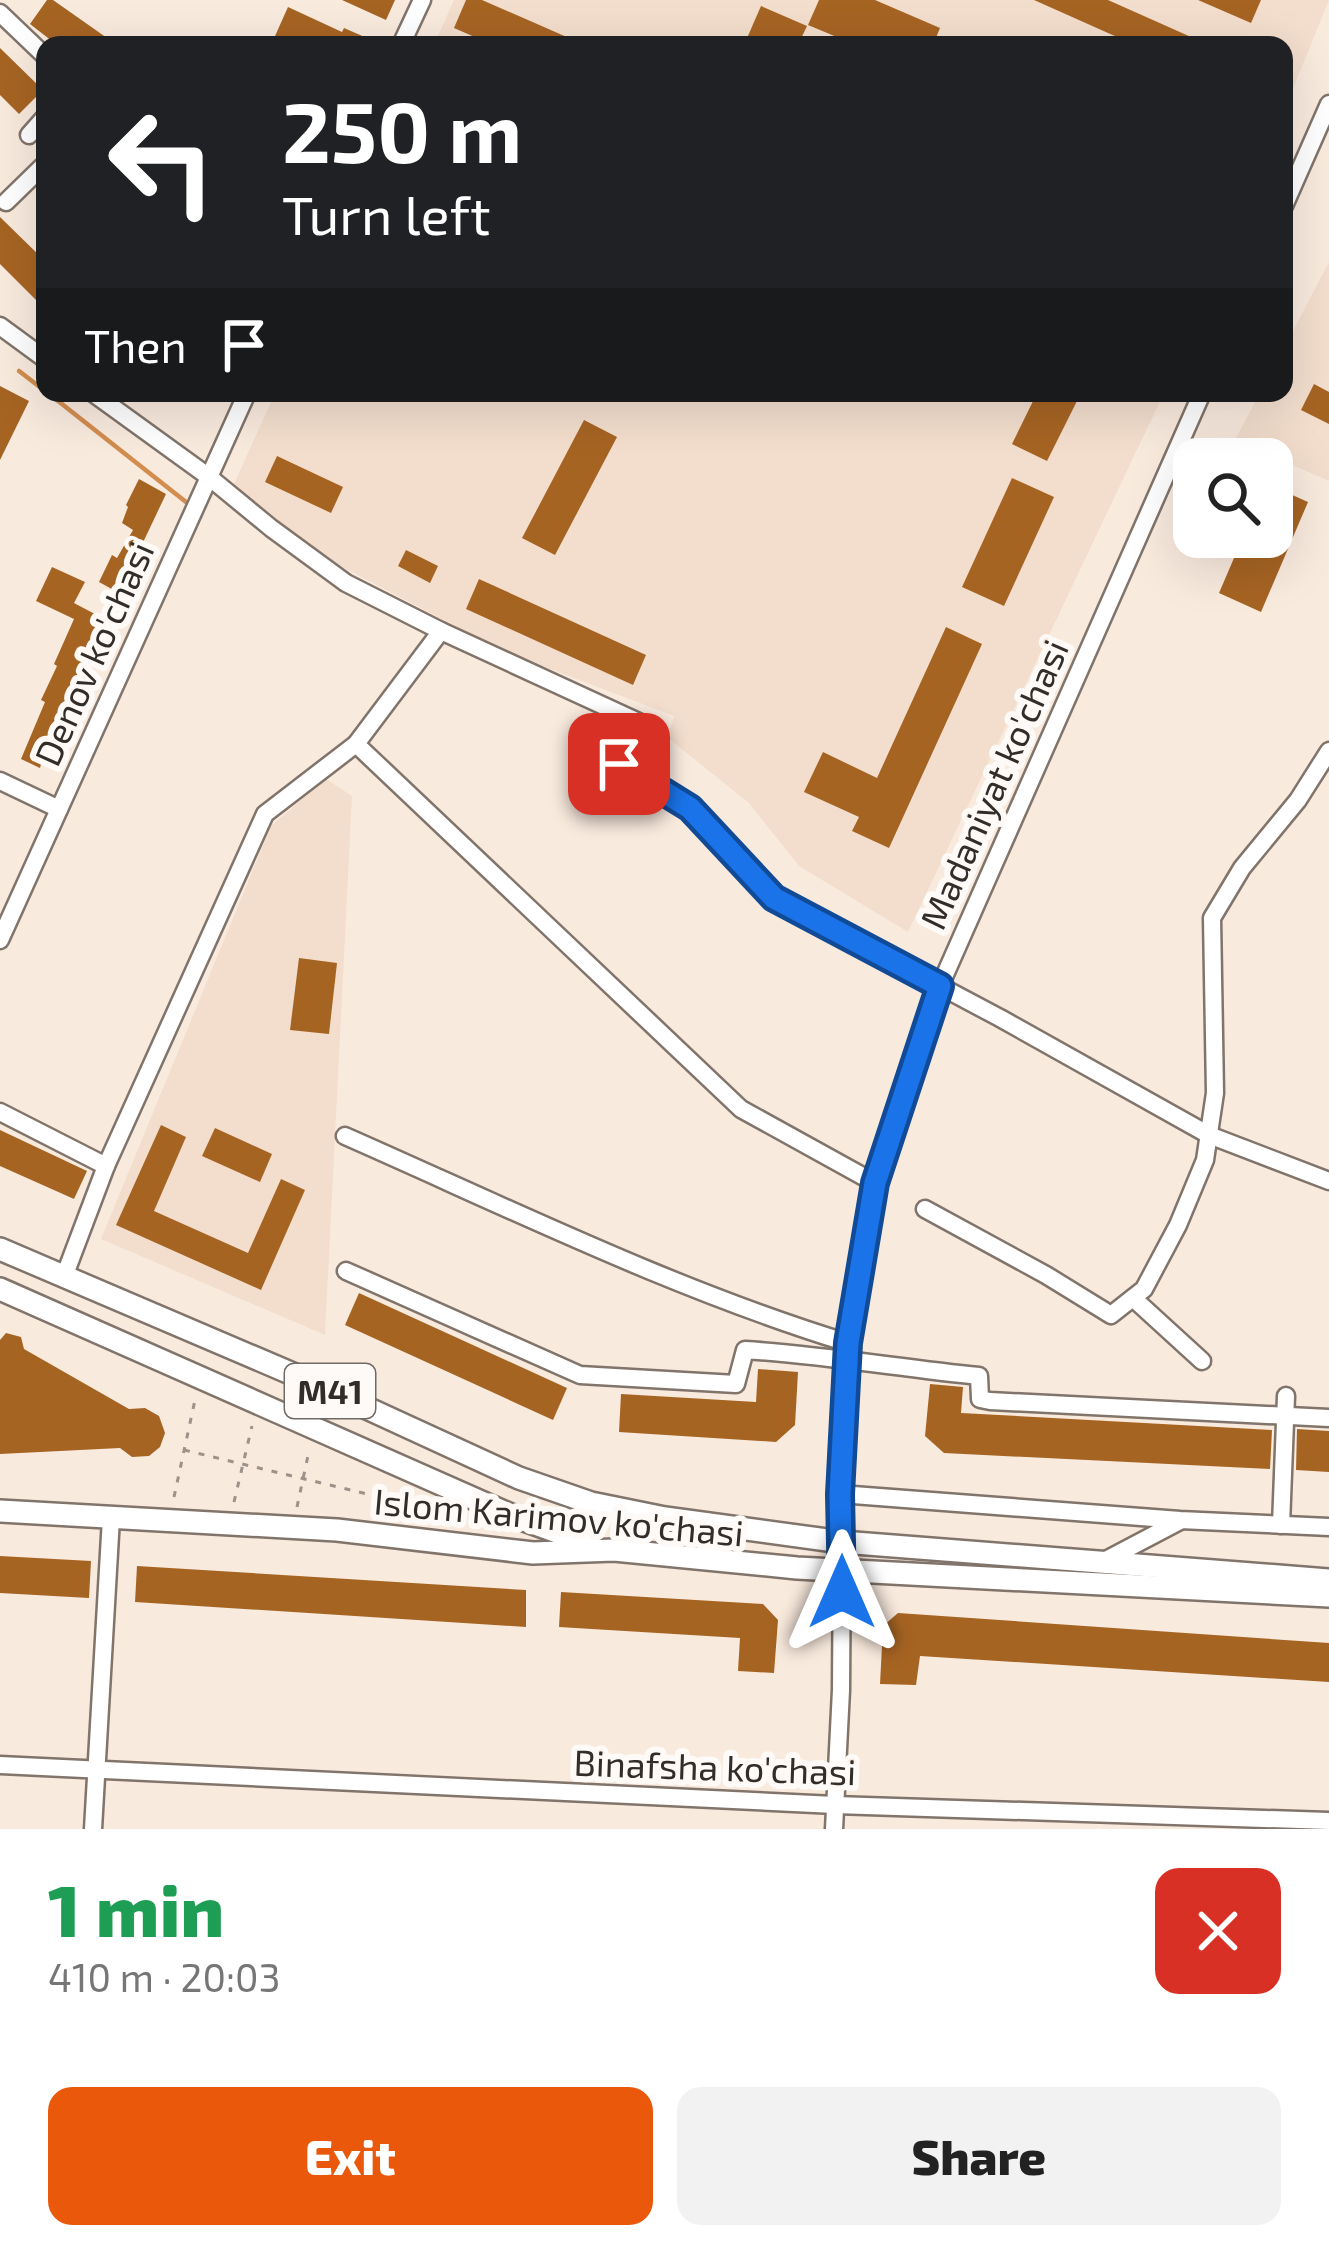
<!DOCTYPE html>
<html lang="en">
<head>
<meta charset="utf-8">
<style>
	:root { --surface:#fff; --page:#f2f2f2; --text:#222; --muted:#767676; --accent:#ea580c }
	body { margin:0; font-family:"Exo 2",sans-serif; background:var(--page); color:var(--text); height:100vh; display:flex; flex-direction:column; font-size:45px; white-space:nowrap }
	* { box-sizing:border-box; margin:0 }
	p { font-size:39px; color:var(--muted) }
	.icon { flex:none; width:66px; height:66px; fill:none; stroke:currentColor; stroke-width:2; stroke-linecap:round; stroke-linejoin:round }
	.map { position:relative; height:1829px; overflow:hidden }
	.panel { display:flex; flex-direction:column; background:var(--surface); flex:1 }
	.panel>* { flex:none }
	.guide { position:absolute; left:36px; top:36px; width:1257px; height:366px; border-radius:24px; box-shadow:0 12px 48px #0002; background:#202124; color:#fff; overflow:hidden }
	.tools { position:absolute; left:1173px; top:438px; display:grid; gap:24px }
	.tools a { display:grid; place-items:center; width:120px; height:120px; border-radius:24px; background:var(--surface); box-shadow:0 12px 48px #0002; font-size:60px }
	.pin { position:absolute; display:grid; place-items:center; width:102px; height:102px; color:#fff; margin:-51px; border-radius:24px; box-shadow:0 6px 18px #0006 }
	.me { position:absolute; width:132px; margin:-66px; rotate:0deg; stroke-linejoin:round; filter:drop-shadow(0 0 9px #0008) }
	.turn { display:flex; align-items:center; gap:42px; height:252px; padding:0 48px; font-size:54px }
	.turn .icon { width:156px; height:156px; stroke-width:2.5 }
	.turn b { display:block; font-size:84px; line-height:102px }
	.then { display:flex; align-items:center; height:114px; padding:0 48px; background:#0003; gap:24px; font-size:45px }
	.round { display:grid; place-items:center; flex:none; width:126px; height:126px; border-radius:24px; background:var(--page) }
	.headline { display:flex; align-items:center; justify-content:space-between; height:204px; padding:0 48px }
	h1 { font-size:72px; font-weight:800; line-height:90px; color:#1e9e55 }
	.primary-button { display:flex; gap:24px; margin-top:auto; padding:24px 48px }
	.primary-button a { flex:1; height:138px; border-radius:24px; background:var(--accent); color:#fff; font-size:48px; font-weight:800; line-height:138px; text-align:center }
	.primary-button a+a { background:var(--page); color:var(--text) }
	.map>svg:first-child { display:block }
</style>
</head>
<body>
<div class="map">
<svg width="1329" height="1829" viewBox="0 0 1329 1829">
	<rect width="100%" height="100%" fill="#f9eade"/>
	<g fill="#f3decd">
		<path d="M454,0h875l-45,111v-66h-850z"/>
		<path d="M1329,262v219l-94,-41 25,-47h24v-45z"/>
		<path d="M275,393h889l-256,539 -109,-66 -50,-63 -81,-65 6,-22 -171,-65 -197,-103 -72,-64z"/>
		<path d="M326,779l26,17 -27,539 -224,-96 170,-413z"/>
	</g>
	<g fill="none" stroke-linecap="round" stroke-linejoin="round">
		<g stroke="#d28d4f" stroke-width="4.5">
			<path d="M19,371l26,20"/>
			<path d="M48,393l138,109"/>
		</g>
	</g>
	<g fill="#a66423">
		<path d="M47,0h6l64,45h-60l-27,-21z"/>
		<path d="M342,0h53l-9,20z"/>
		<path d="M466,0h16l103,45h-92l-39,-17z"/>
		<path d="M819,0h56l65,28 -7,17h-77l-48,-20z"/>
		<path d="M1034,0h74l101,45h-74z"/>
		<path d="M1198,0h63l-10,23z"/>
		<path d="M761,6l46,20 -9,19h-54z"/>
		<path d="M288,7l54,25 2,-4 39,17h-112z"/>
		<path d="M0,48l43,42 -24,24 -19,-19z"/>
		<path d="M0,217l45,44v48l-45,-45z"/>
		<path d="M1314,384l15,8v32l-28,-14z"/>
		<path d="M0,386l29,15 -29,59z"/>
		<path d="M1037,393h44l-34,68 -35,-17z"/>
		<path d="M584,420l33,17 -62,118 -33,-17z"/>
		<path d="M277,456l66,31 -12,26 -66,-31z"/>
		<path d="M1012,478l42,19 -50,109 -42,-19z"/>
		<path d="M139,479l27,15 -47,99 -20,-11 13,-27 5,3 16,-28 -11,-7 6,-16 -2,-2z"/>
		<path d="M1272,486l36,16 -47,110 -42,-19 24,-56h29z"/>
		<path d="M406,550l32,16 -8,17 -32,-17z"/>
		<path d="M52,567l33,15 -11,21 36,19 -21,41 -2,-1 -42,87 -5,19 -19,-9 24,-57 -4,-2 16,-34 -3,-2 20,-45 -38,-18z"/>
		<path d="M479,579l167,76 -13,30 -167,-76z"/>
		<path d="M946,627l36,17 -93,204 -37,-17 7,-14 -55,-25 19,-40 54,26z"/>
		<path d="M299,958l38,5 -8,71 -39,-4z"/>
		<path d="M161,1125l25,12 -32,74 94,42 33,-74 24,11 -44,100 -145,-65z"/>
		<path d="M215,1128l57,26 -12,28 -58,-26z"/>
		<path d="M0,1130l87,41 -13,28 -74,-33z"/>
		<path d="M359,1293l208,95 -14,32 -208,-95z"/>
		<path d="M6,1333l15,4 3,12 105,60 16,-1 14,8 6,17 -5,14 -11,9 -17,1 -12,-9 -120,6v-114z"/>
		<path d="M758,1369l40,3 -3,53 -19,17 -157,-10 2,-38 135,8z"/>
		<path d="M930,1384l33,3 -2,26 311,17 -2,39 -326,-16 -19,-17z"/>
		<path d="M1297,1429l32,2v41l-33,-2z"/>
		<path d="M0,1556l91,5 -2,37 -89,-5z"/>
		<path d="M137,1566l389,24v37l-391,-25z"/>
		<path d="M561,1592l202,12 15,16 -4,53 -36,-2 2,-33 -181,-11z"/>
		<path d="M898,1613l431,30v39l-409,-26 -4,29 -36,-1 3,-58z"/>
	</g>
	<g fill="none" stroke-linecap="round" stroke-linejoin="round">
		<g stroke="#81746a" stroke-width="21">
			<g id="minor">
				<path d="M0,13l45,43"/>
				<path d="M401,45l21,-45"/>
				<path d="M29,135l16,-18"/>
				<path d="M6,202l39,-38"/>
				<path d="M1284,206l45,-102"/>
				<path d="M0,326l45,33"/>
				<path d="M93,393l116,84 62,51 75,55 95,48 202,93"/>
				<path d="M356,744l385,365 134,74"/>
				<path d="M619,764l71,44 84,90 226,120 209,117 120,46"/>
				<path d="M0,781l59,28"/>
				<path d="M0,940l247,-547"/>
				<path d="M0,1112l106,54"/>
				<path d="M345,1136c166,73 330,154 503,207"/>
				<path d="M925,1209l121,66 65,40 33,-26 34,-64 27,-65 10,-67 -3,-175 30,-50 56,-68 31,-49"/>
				<path d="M346,1271l234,104 156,9 9,-34c79,5 155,18 234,26l1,23 10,2 339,17"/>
				<path d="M64,1277l42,-111 159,-352 91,-70 85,-113"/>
				<path d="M1133,1298l69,63"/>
				<path d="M840,1494l340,26 149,7"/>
				<path d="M1281,1525l5,-129"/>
				<path d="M1102,1562l78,-41"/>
				<path d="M0,1765l835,40 494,16"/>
				<path d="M93,1829l18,-311"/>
				<path d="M834,1829l7,-139 1,-148 -2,-48 8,-151 27,-160 65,-197 262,-593"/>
			</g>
		</g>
		<g stroke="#81746a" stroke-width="26">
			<g id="major">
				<path d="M0,1249l295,126 224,103 72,25 74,15 177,24 487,38"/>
				<path d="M0,1289l513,227 77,28"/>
				<path d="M0,1511l337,19 196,23 81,-3 183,18 532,28"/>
			</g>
		</g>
		<g stroke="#9c9289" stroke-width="3" stroke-dasharray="6 9" stroke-linecap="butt">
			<path d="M184,1450l208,50"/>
			<path d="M174,1497l21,-97"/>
			<path d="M234,1502l18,-76"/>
			<path d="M297,1507l12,-56"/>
		</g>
		<use href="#minor" stroke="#fff" stroke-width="16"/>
		<use href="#major" stroke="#fff" stroke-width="21"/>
	</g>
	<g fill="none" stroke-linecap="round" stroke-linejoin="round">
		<g stroke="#114b97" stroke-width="30">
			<path id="route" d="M619,764l71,44 84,90 166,88 -65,197 -27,160 -8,151 2,98"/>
		</g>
		<use href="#route" stroke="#1a73e8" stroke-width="21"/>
	</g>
	<g text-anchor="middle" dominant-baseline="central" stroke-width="12" stroke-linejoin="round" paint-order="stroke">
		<rect fill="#fdfaf7" stroke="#706a67" stroke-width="3" x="285" y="1364" width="90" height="54" rx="9"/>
		<g font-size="33" font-weight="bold" fill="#332d29">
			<text x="330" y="1391">M41</text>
		</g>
		<g font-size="36" fill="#332d29" stroke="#fdfaf7">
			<text transform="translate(93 653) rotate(-66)">Denov ko'chasi</text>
			<text transform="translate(993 784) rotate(-66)">Madaniyat ko'chasi</text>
			<text transform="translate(559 1516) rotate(5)">Islom Karimov ko'chasi</text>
			<text transform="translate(715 1766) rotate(2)">Binafsha ko'chasi</text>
		</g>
	</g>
</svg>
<div class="tools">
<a><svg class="icon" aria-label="search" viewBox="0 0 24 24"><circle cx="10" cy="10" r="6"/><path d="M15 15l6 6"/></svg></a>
</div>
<div class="pin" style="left:619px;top:764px;background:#d93025"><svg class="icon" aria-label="arrive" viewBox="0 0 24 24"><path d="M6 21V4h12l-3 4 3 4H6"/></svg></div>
<svg class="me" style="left:842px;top:1592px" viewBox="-20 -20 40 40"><path d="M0-17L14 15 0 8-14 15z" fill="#1a73e8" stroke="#fff" stroke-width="4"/></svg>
<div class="guide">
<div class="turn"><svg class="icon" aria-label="left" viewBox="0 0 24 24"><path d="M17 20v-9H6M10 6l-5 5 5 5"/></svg><div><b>250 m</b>Turn left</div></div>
<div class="then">Then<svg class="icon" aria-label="arrive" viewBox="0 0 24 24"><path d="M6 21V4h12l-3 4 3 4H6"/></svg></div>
</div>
</div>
<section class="panel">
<div class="headline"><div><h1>1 min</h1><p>410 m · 20:03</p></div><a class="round" style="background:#d93025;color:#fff"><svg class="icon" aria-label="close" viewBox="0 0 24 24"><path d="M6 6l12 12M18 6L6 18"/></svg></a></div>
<div class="primary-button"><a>Exit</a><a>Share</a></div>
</section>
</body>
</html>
